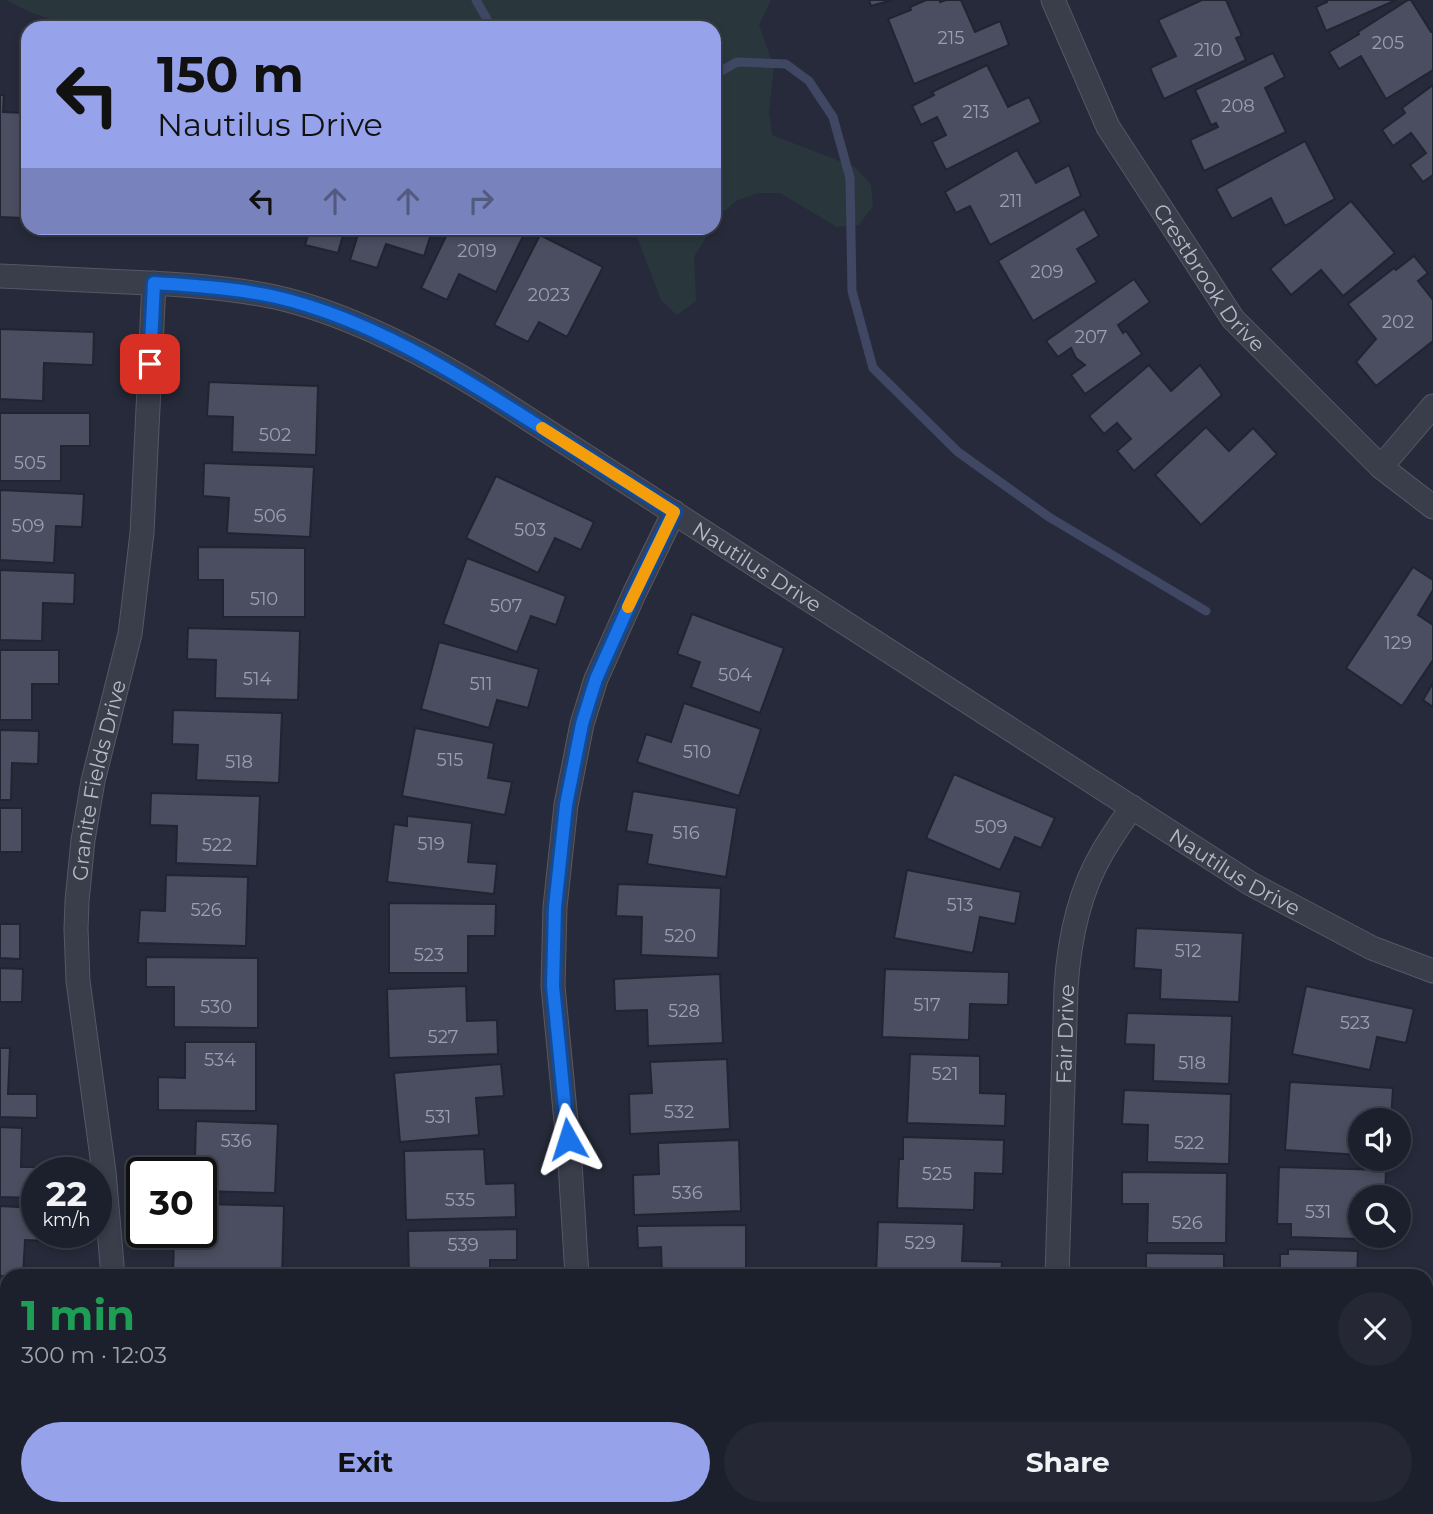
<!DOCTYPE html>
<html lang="en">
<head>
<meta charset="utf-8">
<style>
	:root { --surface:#1c202c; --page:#252834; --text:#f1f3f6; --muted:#a0a3a9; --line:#3a3e48; --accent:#96a3eb }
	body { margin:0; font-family:Montserrat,sans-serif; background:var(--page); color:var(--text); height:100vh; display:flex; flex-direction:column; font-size:26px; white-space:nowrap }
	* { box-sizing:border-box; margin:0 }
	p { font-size:23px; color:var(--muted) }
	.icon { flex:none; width:38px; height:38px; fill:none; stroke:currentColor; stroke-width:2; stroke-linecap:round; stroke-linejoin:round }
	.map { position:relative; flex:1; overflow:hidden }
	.details { position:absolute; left:0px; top:1269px; width:1433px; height:247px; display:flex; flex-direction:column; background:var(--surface); border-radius:21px 21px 0 0; box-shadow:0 4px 10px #0003,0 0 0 2px var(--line) }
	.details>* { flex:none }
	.guide { position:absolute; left:21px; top:21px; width:700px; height:214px; border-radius:21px; box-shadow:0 4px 10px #0003,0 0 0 2px var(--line); background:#96a3eb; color:#111; overflow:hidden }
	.fabs { position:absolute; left:1348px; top:1108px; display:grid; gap:14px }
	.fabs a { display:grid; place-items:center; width:63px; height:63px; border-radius:50%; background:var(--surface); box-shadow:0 4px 10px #0003,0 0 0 2px var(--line); font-size:35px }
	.speed { position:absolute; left:21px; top:1157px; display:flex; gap:14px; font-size:35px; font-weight:700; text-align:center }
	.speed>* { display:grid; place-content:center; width:91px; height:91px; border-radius:50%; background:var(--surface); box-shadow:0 4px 10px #0003,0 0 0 2px var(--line); line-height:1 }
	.speed small { font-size:18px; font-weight:400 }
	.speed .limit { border:4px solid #111; border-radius:10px; background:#fff; color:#111 }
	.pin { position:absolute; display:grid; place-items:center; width:60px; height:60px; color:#fff; margin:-30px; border-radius:14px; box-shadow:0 4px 10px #0006 }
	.me { position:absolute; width:77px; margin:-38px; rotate:354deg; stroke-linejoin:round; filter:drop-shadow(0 0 5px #0008) }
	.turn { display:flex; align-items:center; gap:24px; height:147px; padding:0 21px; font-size:32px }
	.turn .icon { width:91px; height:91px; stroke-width:2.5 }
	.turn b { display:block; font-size:49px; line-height:60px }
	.lanes { display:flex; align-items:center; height:66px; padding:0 21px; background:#0003; justify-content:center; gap:35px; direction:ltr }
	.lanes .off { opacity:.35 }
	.round { display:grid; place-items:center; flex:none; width:74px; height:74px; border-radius:37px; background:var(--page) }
	.summary { display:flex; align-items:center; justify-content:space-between; height:119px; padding:0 21px }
	h1 { font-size:42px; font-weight:700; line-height:52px; color:#1e9e55 }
	.action { display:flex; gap:14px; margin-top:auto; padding:14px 21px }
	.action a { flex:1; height:80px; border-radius:42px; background:var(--accent); color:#111; font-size:28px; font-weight:700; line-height:80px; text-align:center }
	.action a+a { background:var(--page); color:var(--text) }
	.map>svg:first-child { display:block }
</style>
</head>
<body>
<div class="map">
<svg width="1433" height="1514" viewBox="0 0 1433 1514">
	<rect width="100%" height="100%" fill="#262a3a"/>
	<g fill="#29373c">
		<path d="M6,0h765l-12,25 15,42 -5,45 3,23 83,32 16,17 2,22 -14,19 -22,2 -57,-34h-23l-21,8 -17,15 -5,8v-196h-636l-46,-15z"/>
		<path d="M622,228h90l-18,29 2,44 -19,14 -16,-15 -24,-63z"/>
	</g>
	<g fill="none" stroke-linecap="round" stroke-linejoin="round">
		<g stroke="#404763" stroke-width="9">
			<path d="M476,0l16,28"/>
			<path d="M714,75l23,-13 49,2 23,17 24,36 17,61 2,113 21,77 85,84 91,65 157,94"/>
		</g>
	</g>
	<g fill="#4b4e60" stroke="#212431" stroke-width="2">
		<path d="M869,0h23l-21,6z"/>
		<path d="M926,0h14v2l6,-2h15l14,32 25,-11 9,24 -95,39 -26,-65 23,-9 -1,-3z"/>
		<path d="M1202,0h24l16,36 -6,2 10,22 -82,39 -14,-31 26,-12 -18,-36z"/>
		<path d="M1326,0h70l-70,31 -10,-24 11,-5z"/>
		<path d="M1408,0h3l20,32 2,-1v39l-47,29 -25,-43 -22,13 -10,-17 30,-18 -1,-2z"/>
		<path d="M1273,53l12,24 -20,11 21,44 -82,39 -14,-31 28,-13 -2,-4 -5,2 -16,-35z"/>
		<path d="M987,65l21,42 21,-10 12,25 -95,48 -14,-28 14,-7 -9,-18 -16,8 -9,-19 22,-11 -2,-3z"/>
		<path d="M1433,85v90l-10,7 -13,-17 16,-12 -15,-20 -18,13 -11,-16 23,-17 -3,-5z"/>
		<path d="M0,95h4l-1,17 22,1 -2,105 -23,-1z"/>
		<path d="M1305,141l30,58 -50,27 -14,-28 -39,21 -16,-30z"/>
		<path d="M1017,150l19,33 33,-18 12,31 -91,49 -20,-39 -14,7 -11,-21z"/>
		<path d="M1351,201l44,52 -52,43 -22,-26 -30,25 -21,-26z"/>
		<path d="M1084,209l15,27 -22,13 20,33 -64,39 -35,-60z"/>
		<path d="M310,228h35l-7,25 -33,-8z"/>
		<path d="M360,228h73l-9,28 -38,-12 -9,24 -27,-8z"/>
		<path d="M450,228h77l-31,64 -37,-18 -12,26 -26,-12z"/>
		<path d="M540,235l63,32 -36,70 -28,-15 -11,20 -34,-17z"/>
		<path d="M1414,256l14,17 -10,8 15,19v41l-57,45 -20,-24 20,-23 -28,-35 46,-36 2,2z"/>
		<path d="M1134,279l16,23 -32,23 5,8 3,-2 16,23 -57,40 -14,-19 14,-10 -9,-7 -5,-10 -13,9 -12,-16z"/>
		<path d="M0,329l94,3 -1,33 -49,-2 -1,38 -43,-2z"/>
		<path d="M1149,365l22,26 29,-26 22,30 -88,76 -17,-20 14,-12 -14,-16 -13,11 -15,-18z"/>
		<path d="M209,382l109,4 -2,69 -84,-3 1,-35 -26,-1z"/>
		<path d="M0,413h90v33h-29v35h-61z"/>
		<path d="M1206,427l23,24 24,-23 24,26 -76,71 -46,-50z"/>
		<path d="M204,463l110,4 -4,70 -83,-4 2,-35 -26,-2z"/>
		<path d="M496,476l98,46 -13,28 -26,-12 -17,35 -72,-35z"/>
		<path d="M0,490l84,4 -2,33 -26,-1 -2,37 -54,-3z"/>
		<path d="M198,547l107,1v69h-82v-37h-25z"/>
		<path d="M467,558l99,38 -10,29 -25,-9 -14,36 -74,-28z"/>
		<path d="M1413,567l20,13v10l-15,25 15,10v35l-31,46 -56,-38z"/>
		<path d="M0,570l75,3 -1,31 -31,-1 -1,38 -42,-1z"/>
		<path d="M692,614l92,34 -24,65 -69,-26 9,-25 -23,-8z"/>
		<path d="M188,628l112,3 -2,69 -83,-2 1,-38 -29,-1z"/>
		<path d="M439,642l100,27 -11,39 -31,-8 -8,28 -68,-19z"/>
		<path d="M0,650h59v34h-27v36h-32z"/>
		<path d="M1433,683v24l-10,-7z"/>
		<path d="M684,703l77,26 -22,67 -102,-34 9,-28 25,8z"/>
		<path d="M173,710l109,3 -3,70 -83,-3 2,-35 -26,-1z"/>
		<path d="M415,728l79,15 -6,35 24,4 -7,33 -103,-19z"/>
		<path d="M0,730l39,1 -1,33 -26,-1 -1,37h-11z"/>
		<path d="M954,774l101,44 -14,30 -26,-11 -15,33 -74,-32z"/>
		<path d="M633,791l104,17 -11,69 -79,-13 5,-29 -26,-4z"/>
		<path d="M151,793l109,3 -3,70 -81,-3 1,-37 -27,-1z"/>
		<rect x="0" y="808" width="22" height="44"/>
		<path d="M407,816l65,7 -4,39 29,2 -3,30 -107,-12 7,-58 13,2z"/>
		<path d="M907,870l114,22 -6,32 -35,-7 -7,36 -79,-15z"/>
		<path d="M166,875l82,2 -2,69 -108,-3 2,-33 25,1z"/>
		<path d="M618,884l103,4 -3,70 -77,-3 1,-38 -26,-1z"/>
		<path d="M389,903l107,1 -1,32h-27v37h-79z"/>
		<path d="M0,924h20v35l-20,-1z"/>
		<path d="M1136,928l107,5 -4,69 -79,-3 1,-29 -27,-2z"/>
		<path d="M146,957l112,1v70l-84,-1v-40h-28z"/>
		<path d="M0,968l23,1 -1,33h-22z"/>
		<path d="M885,969l124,3 -1,33 -38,-1 -1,36 -87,-3z"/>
		<path d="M720,974l3,69 -75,3 -1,-36 -32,1 -1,-32z"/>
		<path d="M466,986l1,35 30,-1 1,34 -109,4 -2,-69z"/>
		<path d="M1306,986l108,23 -8,34 -29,-6 -7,33 -78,-16z"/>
		<path d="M1127,1013l105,3 -3,68 -76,-3 1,-36 -29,-1z"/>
		<path d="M185,1042h71v69l-98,-1v-33l27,1z"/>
		<path d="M0,1048h10l-2,46h29v24l-37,-1z"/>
		<path d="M910,1054l70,2v37l26,1 -1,32 -98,-3z"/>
		<path d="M727,1059l3,70 -100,5 -1,-40 23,-1 -2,-31z"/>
		<path d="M501,1064l3,32 -28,2 3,37 -79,7 -6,-69z"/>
		<path d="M1290,1082l103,6 -2,32h-31v35l-75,-5z"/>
		<path d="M1124,1090l107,4 -2,70 -82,-2 1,-37 -26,-1z"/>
		<path d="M196,1121l82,3 -3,69 -74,-2v-19h-31v-13h25z"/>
		<path d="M0,1127l22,1 -1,39h27l-1,5h-10v26l-37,-1z"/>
		<path d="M903,1137l101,3 -1,34 -28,-1 -1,37 -77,-2 2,-49h4z"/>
		<path d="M739,1140l2,71 -107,4 -1,-40 26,-1 -1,-31z"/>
		<path d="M484,1149l2,35 29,-1 1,34 -110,3 -2,-69z"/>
		<path d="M1279,1167l107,3 -1,27h-25l-3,42 -66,-2v-13h-14z"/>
		<path d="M1122,1172l105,1 -1,70h-79l1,-39h-26z"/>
		<path d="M201,1204l83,2 -2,70 -109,-3 1,-34 25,1v-8h2z"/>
		<path d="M0,1206l37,2v24h13l-1,9 -24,-1 -2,36h-23z"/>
		<path d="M878,1222l86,2 -2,37 40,1 -1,14h-125z"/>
		<path d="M746,1225v51h-84l-1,-29 -23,1 -1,-22z"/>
		<path d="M517,1229v31h-27v16h-81l-1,-45z"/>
		<path d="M1288,1249l70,2 -1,25h-72v-4h-5v-18h8z"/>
		<path d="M1146,1253l78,1v22h-78z"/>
		<path d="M0,1286h7v70l-7,-1z"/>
		<path d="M0,1366h7v70l-7,-1z"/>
		<path d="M0,1445l7,1v62h20v6h-27z"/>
		<rect x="221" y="1508" width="72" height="6"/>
		<rect x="408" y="1508" width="80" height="6"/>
		<rect x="637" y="1508" width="107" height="6"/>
		<path d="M888,1508h108v1h-33v5h-75z"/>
		<path d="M1115,1508h100v6h-101z"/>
		<path d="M1271,1508h107v6h-100v-4h-7z"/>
	</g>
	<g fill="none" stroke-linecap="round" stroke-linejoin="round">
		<g stroke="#555865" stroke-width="25">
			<g id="minor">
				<path id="s1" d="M1053,0l55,127 125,192 148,148 52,40"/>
				<path id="s2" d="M0,276c42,2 85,4 127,6 50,2 99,5 148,15 75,17 152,58 216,98l760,489 121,64 61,23"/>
				<path d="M1381,467l52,-61"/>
				<path id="s3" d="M113,1276l-9,-104 -26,-191 -2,-52 1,-28 6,-61 10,-59 37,-147 4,-33 8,-68 12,-250"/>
				<path d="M577,1276l-7,-113 -17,-177 2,-79 11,-102 16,-81 14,-45 38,-85 40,-82"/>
				<path id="s4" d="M1057,1276l9,-288c3,-47 12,-94 36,-135 9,-16 20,-31 30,-46"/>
				<path d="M109,1514v-6"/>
				<path d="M575,1514v-6"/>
				<path d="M1051,1514v-6"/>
			</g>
		</g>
		<use href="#minor" stroke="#3a3d4a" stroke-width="23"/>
	</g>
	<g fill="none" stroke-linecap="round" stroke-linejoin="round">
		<g stroke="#114b97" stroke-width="18">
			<path id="route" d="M150,364l4,-81c41,3 82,5 122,14 94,22 178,75 258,126 47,30 93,60 140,89l-40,82 -38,85 -14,45 -16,81 -11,102 -2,79 15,153"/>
		</g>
		<use href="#route" stroke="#1a73e8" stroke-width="12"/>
		<path stroke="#f59e0b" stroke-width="12" d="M542,428l132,84 -46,95"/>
	</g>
	<g text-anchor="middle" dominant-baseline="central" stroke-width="5" stroke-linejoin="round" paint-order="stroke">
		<g font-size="18" fill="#9b9eac">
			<text x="951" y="38">215</text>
			<text x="1388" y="43">205</text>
			<text x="1208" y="50">210</text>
			<text x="1238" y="106">208</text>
			<text x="976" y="112">213</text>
			<text x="1011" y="201">211</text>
			<text x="477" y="251">2019</text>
			<text x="1047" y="272">209</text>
			<text x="549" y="295">2023</text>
			<text x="1398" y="322">202</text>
			<text x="1091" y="337">207</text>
			<text x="275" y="435">502</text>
			<text x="30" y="463">505</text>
			<text x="270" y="516">506</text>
			<text x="28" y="526">509</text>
			<text x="530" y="530">503</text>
			<text x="264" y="599">510</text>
			<text x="506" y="606">507</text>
			<text x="1398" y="643">129</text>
			<text x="735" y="675">504</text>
			<text x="257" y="679">514</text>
			<text x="481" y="684">511</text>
			<text x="697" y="752">510</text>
			<text x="450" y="760">515</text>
			<text x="239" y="762">518</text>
			<text x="991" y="827">509</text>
			<text x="686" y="833">516</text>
			<text x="431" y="844">519</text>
			<text x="217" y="845">522</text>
			<text x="960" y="905">513</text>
			<text x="206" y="910">526</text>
			<text x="680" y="936">520</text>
			<text x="1188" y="951">512</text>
			<text x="429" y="955">523</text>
			<text x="927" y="1005">517</text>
			<text x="216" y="1007">530</text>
			<text x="684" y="1011">528</text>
			<text x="1355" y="1023">523</text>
			<text x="443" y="1037">527</text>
			<text x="220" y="1060">534</text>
			<text x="1192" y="1063">518</text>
			<text x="945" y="1074">521</text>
			<text x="679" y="1112">532</text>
			<text x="438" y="1117">531</text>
			<text x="236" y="1141">536</text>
			<text x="1189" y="1143">522</text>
			<text x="937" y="1174">525</text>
			<text x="687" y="1193">536</text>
			<text x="460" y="1200">535</text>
			<text x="1318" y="1212">531</text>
			<text x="1187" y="1223">526</text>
			<text x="920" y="1243">529</text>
			<text x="463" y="1245">539</text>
		</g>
		<g font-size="21" fill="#b6b8c6" stroke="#1f222f">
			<text stroke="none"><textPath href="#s1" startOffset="320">Crestbrook Drive</textPath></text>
			<text stroke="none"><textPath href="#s2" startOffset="831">Nautilus Drive</textPath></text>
			<text stroke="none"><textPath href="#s3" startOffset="500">Granite Fields Drive</textPath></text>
			<text stroke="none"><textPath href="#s2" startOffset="1398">Nautilus Drive</textPath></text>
			<text stroke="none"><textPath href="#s4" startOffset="242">Fair Drive</textPath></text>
		</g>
	</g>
</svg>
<div class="fabs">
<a><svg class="icon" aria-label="sound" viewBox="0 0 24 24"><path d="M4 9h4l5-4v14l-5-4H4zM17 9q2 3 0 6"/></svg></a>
<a><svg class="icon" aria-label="search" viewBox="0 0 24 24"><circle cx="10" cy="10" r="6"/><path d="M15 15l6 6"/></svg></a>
</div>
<div class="speed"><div>22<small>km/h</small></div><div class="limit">30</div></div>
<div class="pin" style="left:150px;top:364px;background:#d93025"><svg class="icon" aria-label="arrive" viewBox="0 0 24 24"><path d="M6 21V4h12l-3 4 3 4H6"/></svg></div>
<svg class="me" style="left:568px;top:1139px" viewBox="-20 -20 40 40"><path d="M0-17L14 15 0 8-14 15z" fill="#1a73e8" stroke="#fff" stroke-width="4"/></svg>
<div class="guide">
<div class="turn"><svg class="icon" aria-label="left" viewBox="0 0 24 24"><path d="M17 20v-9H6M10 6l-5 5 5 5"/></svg><div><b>150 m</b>Nautilus Drive</div></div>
<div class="lanes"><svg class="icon" aria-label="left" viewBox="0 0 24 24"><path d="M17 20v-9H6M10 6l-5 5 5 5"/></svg><svg class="icon off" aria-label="ahead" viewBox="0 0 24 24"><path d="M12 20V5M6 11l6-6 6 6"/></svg><svg class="icon off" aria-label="ahead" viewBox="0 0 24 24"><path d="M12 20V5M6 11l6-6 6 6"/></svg><svg class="icon off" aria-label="right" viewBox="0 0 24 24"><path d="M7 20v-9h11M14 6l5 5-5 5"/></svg></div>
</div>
<section class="details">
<div class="summary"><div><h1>1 min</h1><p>300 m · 12:03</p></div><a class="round"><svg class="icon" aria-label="close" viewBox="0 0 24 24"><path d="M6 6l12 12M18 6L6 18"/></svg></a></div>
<div class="action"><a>Exit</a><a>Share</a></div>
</section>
</div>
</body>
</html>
